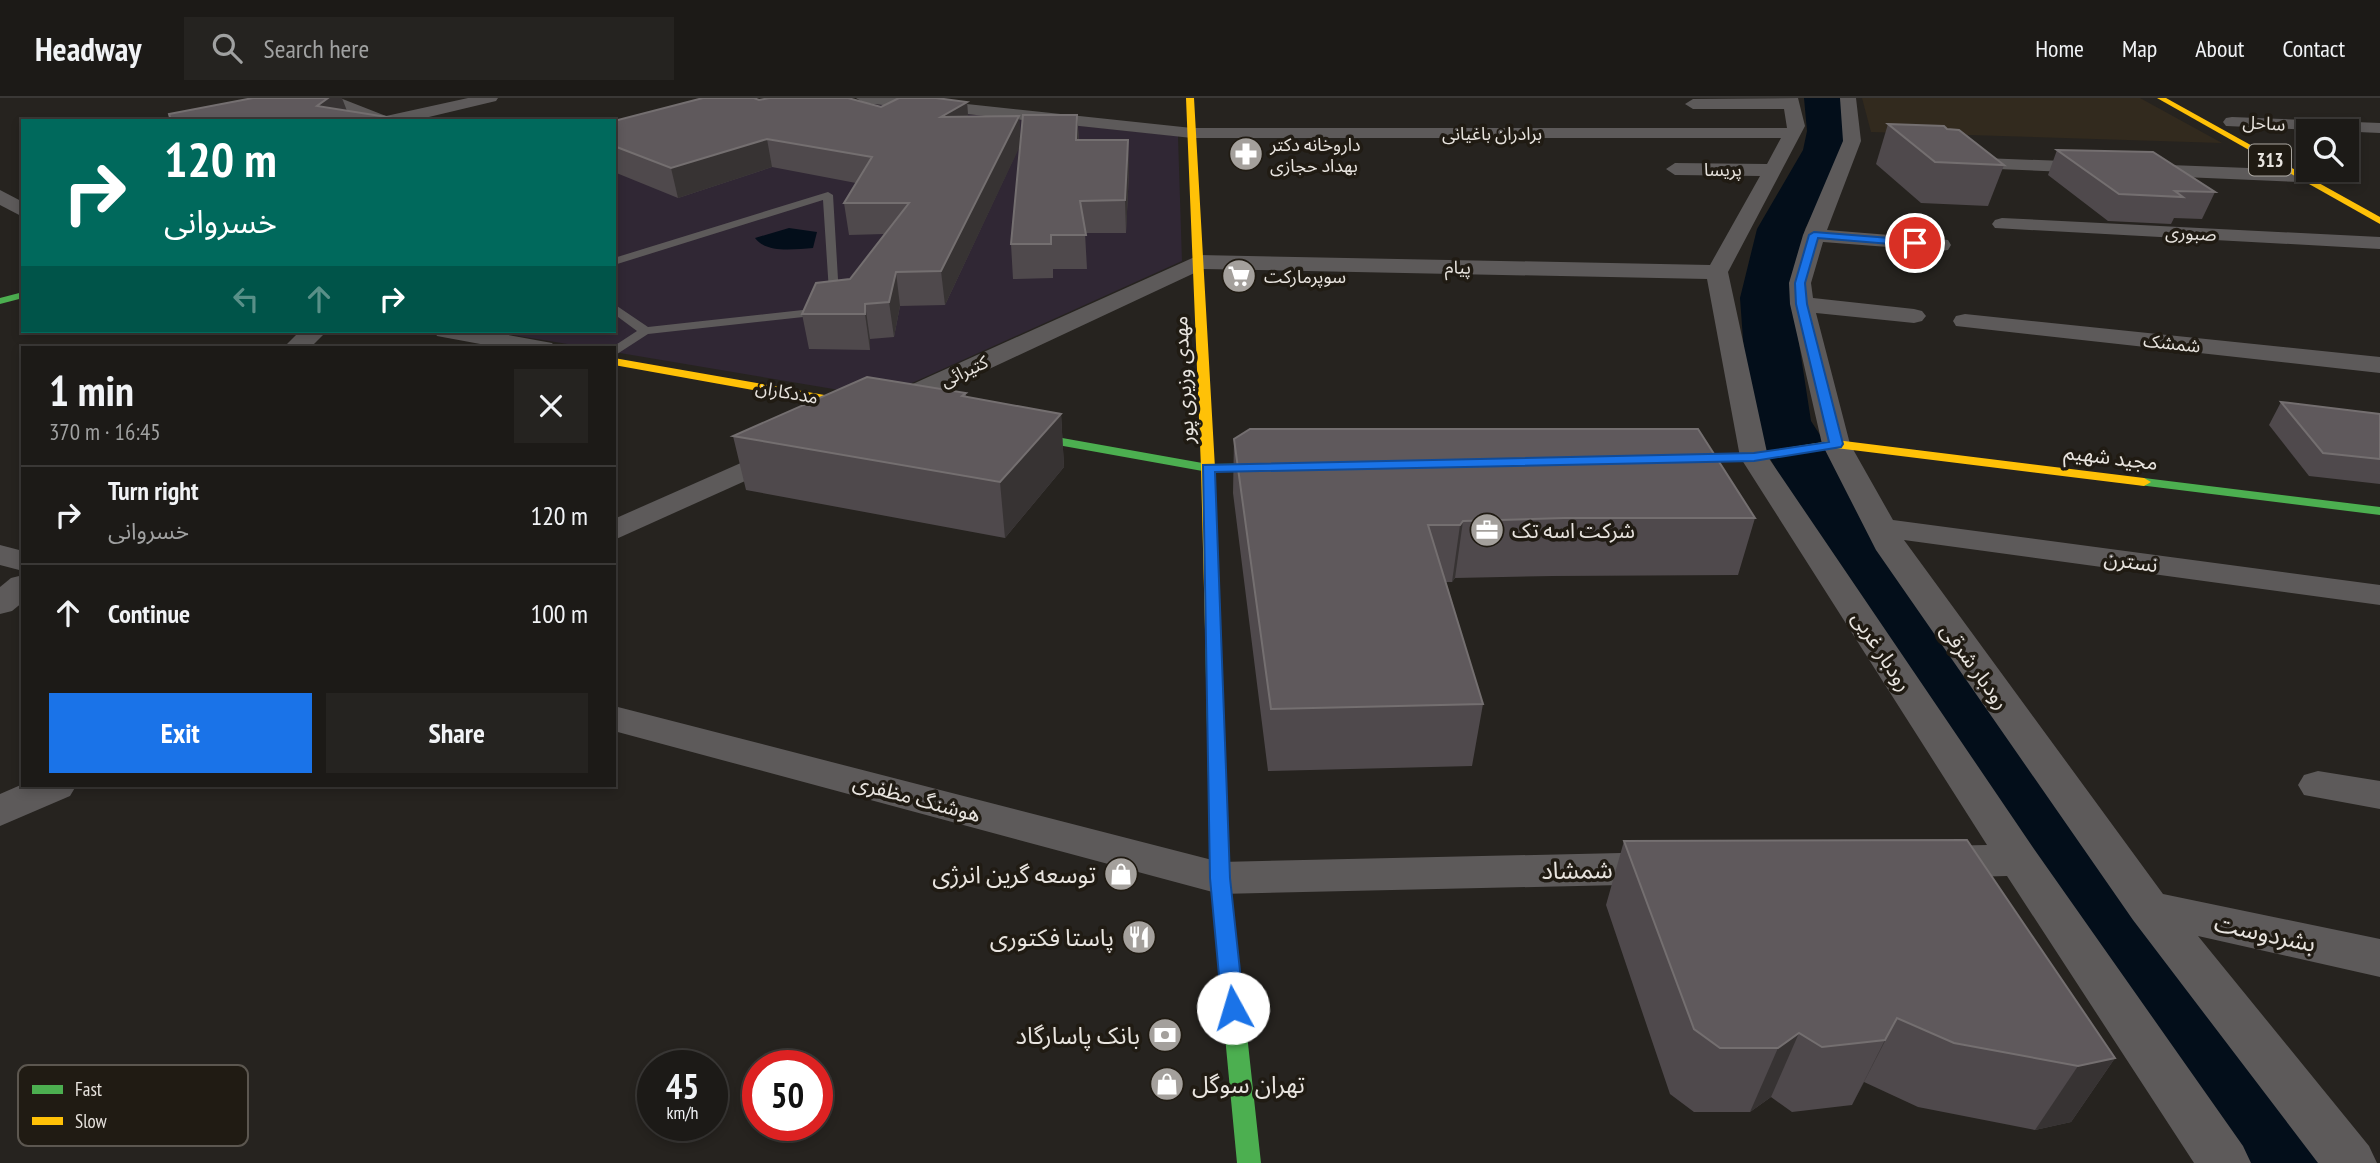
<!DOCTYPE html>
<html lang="en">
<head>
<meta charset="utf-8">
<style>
	:root { --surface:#1c1a17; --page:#252320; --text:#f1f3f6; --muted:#a0a1a1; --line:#3a3836; --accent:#1a73e8 }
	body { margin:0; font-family:"PT Sans Narrow","Noto Sans Arabic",sans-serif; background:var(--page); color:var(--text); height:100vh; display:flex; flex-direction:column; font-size:26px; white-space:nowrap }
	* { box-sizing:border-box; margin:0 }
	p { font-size:23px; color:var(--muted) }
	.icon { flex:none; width:38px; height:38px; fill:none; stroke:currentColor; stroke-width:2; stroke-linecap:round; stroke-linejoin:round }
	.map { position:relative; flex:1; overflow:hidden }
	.panel { position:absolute; left:21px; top:248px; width:595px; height:441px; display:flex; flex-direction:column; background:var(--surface); border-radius:0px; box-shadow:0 4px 10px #0003,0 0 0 2px var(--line) }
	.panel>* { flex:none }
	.top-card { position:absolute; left:21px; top:21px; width:595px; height:214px; border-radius:0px; box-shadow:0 4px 10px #0003,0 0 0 2px var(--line); background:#00695c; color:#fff; overflow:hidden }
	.buttons { position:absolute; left:2296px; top:21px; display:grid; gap:14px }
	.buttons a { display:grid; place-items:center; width:63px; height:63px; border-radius:0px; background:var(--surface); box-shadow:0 4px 10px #0003,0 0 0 2px var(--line); font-size:35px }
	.speed { position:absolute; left:637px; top:952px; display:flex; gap:14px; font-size:35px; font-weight:700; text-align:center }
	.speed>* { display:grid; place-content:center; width:91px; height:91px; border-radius:50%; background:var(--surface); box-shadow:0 4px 10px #0003,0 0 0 2px var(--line); line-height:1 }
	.speed small { font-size:18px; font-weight:400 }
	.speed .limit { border:10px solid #d22; background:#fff; color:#111 }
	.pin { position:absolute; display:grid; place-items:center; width:60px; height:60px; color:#fff; margin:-30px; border:4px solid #fff; border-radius:50%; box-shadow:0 2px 7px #0007 }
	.me { position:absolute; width:77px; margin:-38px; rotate:354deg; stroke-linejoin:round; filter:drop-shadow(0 0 5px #0008) }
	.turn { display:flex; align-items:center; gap:24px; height:147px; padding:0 28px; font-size:32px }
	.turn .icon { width:91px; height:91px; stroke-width:2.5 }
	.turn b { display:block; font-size:49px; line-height:60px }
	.lanes { display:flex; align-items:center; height:66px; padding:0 28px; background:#0003; justify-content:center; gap:35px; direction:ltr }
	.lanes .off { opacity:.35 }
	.round { display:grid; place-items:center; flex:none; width:74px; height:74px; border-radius:0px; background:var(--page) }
	.headline { display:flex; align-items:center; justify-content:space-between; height:119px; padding:0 28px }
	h1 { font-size:42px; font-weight:600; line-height:52px }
	.primary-button { display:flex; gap:14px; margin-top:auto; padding:14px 28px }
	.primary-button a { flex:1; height:80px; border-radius:0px; background:var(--accent); color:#fff; font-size:28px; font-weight:600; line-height:80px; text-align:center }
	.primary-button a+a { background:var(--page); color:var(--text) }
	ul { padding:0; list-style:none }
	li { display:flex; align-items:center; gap:21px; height:98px; padding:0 28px; border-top:2px solid var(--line) }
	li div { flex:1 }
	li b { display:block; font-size:26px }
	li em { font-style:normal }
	header { display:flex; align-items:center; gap:42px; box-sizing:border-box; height:98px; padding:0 35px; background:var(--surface); border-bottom:2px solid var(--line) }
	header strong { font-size:33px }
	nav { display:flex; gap:38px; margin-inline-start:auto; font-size:24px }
	.search { width:490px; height:63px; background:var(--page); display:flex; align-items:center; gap:18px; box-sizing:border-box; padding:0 24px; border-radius:0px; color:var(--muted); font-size:26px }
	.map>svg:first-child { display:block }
</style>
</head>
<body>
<header>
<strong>Headway</strong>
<div class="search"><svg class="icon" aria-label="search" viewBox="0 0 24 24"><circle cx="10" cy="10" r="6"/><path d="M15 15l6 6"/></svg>Search here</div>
<nav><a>Home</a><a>Map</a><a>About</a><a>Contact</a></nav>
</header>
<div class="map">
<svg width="2380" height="1065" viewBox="0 0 2380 1065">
	<rect width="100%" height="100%" fill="#26231f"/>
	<path fill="#322a1e" d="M1862,0h278l82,45 -351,-11z"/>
	<path fill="#302734" d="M791,0h26l361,38 4,125 -301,136 -267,-45v-4h-22l-103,-17h125v-184z"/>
	<path fill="#030e1a" d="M789,130l28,4 -4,16c-18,1 -46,6 -58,-10z"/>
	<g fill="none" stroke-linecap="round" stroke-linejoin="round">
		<path fill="#030e1a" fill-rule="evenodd" d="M1804,0h36l7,33 -2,19 -40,79 -13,69 19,123 114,177 416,526 17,39h-129l-375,-554 -105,-188 -9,-123 17,-69 46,-79 4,-19z"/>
		<path fill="#5d5a5a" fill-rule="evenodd" d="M828,94l5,3 7,118 -192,21 -34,22v-8h-3l26,-17 -23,-17v-10l34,23 182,-20 -7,-107 -209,65v-7z"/>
		<g fill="#5d5a5a" fill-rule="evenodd">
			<path d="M318,0h22l46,18 82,-18h30l-2,3 -84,20h-45l-47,-20z"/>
			<path d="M856,0h55l281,30h595l-3,-19h-91l-8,-5 8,-5 105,-1 7,28 -77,146 40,185 266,392 209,297 8,17h-57l-187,-287 -73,2 -15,-5 -7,-11 7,-11 15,-5 53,-1 -247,-388 -33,-178 -504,-10 -308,144 -10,2 -10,-2 -4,-6 4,-6 324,-146 511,10 50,-89 -85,-1 -9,-6 9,-6 92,1 14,-26h-589l-328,-35z"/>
			<path d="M1840,0h16l5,43 -34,89 113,9 8,1 3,5 -3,5 -8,1 -117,-9 -12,41 2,15 101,11 8,2 4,5 -4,5 -8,2 -98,-10 34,131 43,76 487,65v20l-476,-65 259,354 217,45v38l-182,-41 171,210 8,17h-59l-185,-243 -257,-370 -54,-106 -32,-140 -1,-21 14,-48 40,-94z"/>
			<path d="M2232,19l148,6v10l-154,-7 -3,-4 3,-4z"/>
			<path d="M1957,59l343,13 10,6 -10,6 -350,-15 -2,-4z"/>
			<path d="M0,92l23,12v15l-23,-12z"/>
			<path d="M2002,120l378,19v12l-385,-21 -3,-4 3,-4z"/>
			<path d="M1965,216l415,43v16l-424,-47 -3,-5 3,-5z"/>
			<path d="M300,233h27l-17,17h-27z"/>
			<path d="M434,233h53l65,12 4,5h-54l-65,-12z"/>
			<path d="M786,345l10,3 4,6 -4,6 -182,82v-21z"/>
			<path d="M0,447l23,6v20l-23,-6z"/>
			<path d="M23,477v27l-11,9 -12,3v-27l11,-9z"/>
			<path d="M614,608l606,156 444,-10 15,5 7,11 -7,11 -15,5 -444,10 -606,-163z"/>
			<path d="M2318,673l62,10v28l-76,-14 -6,-10 6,-10z"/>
			<path d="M23,686v2h53l-6,10 -70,30v-32z"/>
		</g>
		<g fill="#4caf50" fill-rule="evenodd">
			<path d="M23,194v6l-23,6v-6z"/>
			<path d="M1012,331l196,35 77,-1 7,4 -7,4 -77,1 -200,-36 -2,-3z"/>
			<path d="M2144,380l236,29v8l-241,-30 -2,-3z"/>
			<path d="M1213,526l8,5 9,249 31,285h-24l-27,-285 -5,-249z"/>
		</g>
		<g fill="#ffc107" fill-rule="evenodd">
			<path d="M1186,0h8l21,370 6,161 -8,5 -8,-5 -4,-161z"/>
			<path d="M2157,0h9l214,119v7z"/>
			<path d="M614,260l256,45 6,4 -6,4 -256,-46z"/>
			<path d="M1836,342l308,38 7,4 -7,4 -308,-38 -82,13 -90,2 -7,-4 7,-4 90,-2z"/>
		</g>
	</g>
	<g fill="#4f494c">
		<path d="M759,2l122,7 86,-5 1,14h51l1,26 57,-27 2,25h49l1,31 -3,62h-41l2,36h-34v9l-40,1 -2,-35 9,-99 -75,160 -45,1 -6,31 -24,2v11l-61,-1 -7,-35 48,-35 34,-45 -35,1 -5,-32 12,-20 -84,-16 -94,31 -64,-26v-51z"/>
		<path d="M1888,26l59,5 57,36 -16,41 -67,-3 -45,-39z"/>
		<path d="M2057,52l158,42 -13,27 -28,-1 -3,6 -63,-3 -60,-46z"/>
		<path d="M966,295v4l95,17 3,53 -59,71 -259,-48 -13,-54z"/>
		<path d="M2281,304l99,12v70l-71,-8 -40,-51z"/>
		<path d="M1234,341l521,79 -17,57 -185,1 -98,2 -3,4h-6l37,122 -11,62 -204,5 -35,-278z"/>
		<path d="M1624,743l491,217 -44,64 -36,8 -117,-23 -54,-25 -12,23 -60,7 -21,-15 -21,15h-56l-24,-18 -64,-189z"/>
	</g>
	<g fill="#373333">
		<path d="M328,0h14l7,18 -32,-10z"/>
		<path d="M967,4l2,27 -28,-12z"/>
		<path d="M1077,17l2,29 -3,-4z"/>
		<path d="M1019,18l2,28 -76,161 -4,-34z"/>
		<path d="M767,41l5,28 -94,31 -7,-30z"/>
		<path d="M1128,42l1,31 -3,62 -1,-33z"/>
		<path d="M896,174l4,34 -6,31 -5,-35z"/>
		<path d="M865,206l5,35v11l-5,-36z"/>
		<path d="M1061,316l3,53 -59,71 -5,-56z"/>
		<path d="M614,404l3,9 -3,2z"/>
		<path d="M1463,423l-8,57 -3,4 8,-57z"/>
		<path d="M1897,920l-45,87 33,-65z"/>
		<path d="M1799,935l-28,64 -21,15 28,-64z"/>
		<path d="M2115,960l-44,64 -36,8 43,-64z"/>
	</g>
	<g fill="#5f595c" stroke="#746f70" stroke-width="2">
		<path d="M253,0h75l-11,8 95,15h-241l-2,-7z"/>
		<path d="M703,0h51l5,2 10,-2h79l33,9 18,-9h37l31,4 -26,15 78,-1 -78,155 -45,1 -7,30 -24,2v10h-63l14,-31 34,-4 59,-76h-65l28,-46 -105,-18 -96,29 -57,-22v-25z"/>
		<path d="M1023,17h54l-1,25h52l-3,60 -45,1 6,34h-35v9h-40z"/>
		<path d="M1888,26l56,2 3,3 12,1 45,35 -69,-3z"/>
		<path d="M2057,52l96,2 62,40 -40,-1 8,6 -64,-3z"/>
		<path d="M867,279l99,16 -4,3 99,18 -61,68 -267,-46z"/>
		<path d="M2281,304l99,12v45l-57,-6z"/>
		<path d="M1250,331h448l57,89h-191l-101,3 -3,4h-32l55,179 -212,5 -37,-270z"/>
		<path d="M1967,742l148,218 -37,8 -124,-23 -57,-25 -12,22 -63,7 -23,-14 -21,15h-58l-26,-19 -70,-188z"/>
	</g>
	<path fill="#1a73e8" stroke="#114b97" stroke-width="2" d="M1814,134l101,8 5,3 -5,3 -97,-8 -13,45 2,21 36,140 -2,3 -87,14 -539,11 15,406 14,130 -3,6 -8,3 -8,-3 -3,-6 -12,-130 -7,-413 551,-12 75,-11 -33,-138 -1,-21 14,-48z"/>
	<defs>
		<g id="pharmacy-disc" transform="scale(1.75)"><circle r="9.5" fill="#a4a09c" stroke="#201b13"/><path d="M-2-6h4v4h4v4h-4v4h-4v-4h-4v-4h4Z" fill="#fff"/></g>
		<g id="supermarket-disc" transform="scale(1.75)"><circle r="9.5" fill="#a4a09c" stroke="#201b13"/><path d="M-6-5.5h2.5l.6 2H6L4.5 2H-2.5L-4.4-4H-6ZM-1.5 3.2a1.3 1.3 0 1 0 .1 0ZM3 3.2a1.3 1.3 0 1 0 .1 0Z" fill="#fff"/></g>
		<g id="office-disc" transform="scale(1.75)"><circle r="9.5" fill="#a4a09c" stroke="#201b13"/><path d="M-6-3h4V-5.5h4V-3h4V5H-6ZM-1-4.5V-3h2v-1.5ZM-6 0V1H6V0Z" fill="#fff"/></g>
		<g id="shop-disc" transform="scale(1.75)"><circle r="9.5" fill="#a4a09c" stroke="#201b13"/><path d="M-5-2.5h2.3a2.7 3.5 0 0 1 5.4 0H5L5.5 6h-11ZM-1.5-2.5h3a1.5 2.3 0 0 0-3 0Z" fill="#fff"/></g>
		<g id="restaurant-disc" transform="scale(1.75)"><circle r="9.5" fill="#a4a09c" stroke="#201b13"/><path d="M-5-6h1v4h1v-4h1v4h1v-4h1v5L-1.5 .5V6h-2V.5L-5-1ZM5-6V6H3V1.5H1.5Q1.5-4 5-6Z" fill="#fff"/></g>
		<g id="bank-disc" transform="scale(1.75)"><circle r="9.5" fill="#a4a09c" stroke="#201b13"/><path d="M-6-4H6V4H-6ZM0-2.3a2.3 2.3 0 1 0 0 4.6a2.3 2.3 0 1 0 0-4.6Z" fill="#fff"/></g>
	</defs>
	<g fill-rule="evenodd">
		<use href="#pharmacy-disc" x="1246" y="56"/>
		<use href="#supermarket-disc" x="1239" y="178"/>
		<use href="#office-disc" x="1487" y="432"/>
		<use href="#shop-disc" x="1121" y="776"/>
		<use href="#restaurant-disc" x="1139" y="839"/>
		<use href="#bank-disc" x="1165" y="937"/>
		<use href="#shop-disc" x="1167" y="986"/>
	</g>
	<g text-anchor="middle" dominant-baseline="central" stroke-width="7" stroke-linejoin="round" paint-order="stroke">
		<g font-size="18" fill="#e8e4df" stroke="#201b13">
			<text transform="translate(2264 25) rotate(3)">ساحل</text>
			<text x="1492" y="35">برادران باغیانی</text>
			<text x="1723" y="71">پریسا</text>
			<text transform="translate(2191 135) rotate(3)">صبوری</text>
			<text transform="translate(1458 169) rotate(1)">پیام</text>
			<text transform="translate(2172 245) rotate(6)">شمشک</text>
			<text transform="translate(964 273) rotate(-25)">کتیرائی</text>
			<text transform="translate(787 294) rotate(10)">مددکاران</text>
		</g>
		<g font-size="18" fill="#e8e4df" stroke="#201b13" text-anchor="start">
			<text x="1270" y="46">داروخانه دکتر<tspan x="1270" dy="21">بهداد حجازی</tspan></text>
			<text x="1264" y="178">سوپرمارکت</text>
		</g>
		<rect fill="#201b13" stroke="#aca8a2" stroke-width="2" x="2249" y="46.5" width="42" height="31" rx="5"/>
		<g font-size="19" font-weight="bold" fill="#e8e4df">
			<text x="2270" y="62">313</text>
		</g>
		<g font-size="21" fill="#e8e4df" stroke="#201b13">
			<text transform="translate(1183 282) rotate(-93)">مهدی وزیری پور</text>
			<text transform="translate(2111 359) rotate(7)">مجید شهیم</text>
			<text transform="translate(2131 463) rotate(8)">نسترن</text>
			<text transform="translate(1882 553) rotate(57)">رودبار غربی</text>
			<text transform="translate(1975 568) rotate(54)">رودبار شرقی</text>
			<text transform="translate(917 700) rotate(15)">هوشنگ مظفری</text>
		</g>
		<g font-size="21" fill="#e8e4df" stroke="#201b13" text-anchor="start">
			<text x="1512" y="432">شرکت اسه تک</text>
		</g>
		<g font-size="24" fill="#e8e4df" stroke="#201b13">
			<text transform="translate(1577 772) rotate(-1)">شمشاد</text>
			<text transform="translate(2265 835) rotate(12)">بشردوست</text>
		</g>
		<g font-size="24" fill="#e8e4df" stroke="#201b13" text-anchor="end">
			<text x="1096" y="776">توسعه گرین انرژی</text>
			<text x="1114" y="839">پاستا فکتورى</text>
			<text x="1140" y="937">بانک پاسارگاد</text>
			<text x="1192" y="986" text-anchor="start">تهران سوگل</text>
		</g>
	</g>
	<rect x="18" y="967" width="230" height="81" rx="10" fill="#201b13" stroke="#5c5750" stroke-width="2"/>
	<rect x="32" y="987" width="31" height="9" fill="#4caf50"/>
	<rect x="32" y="1019" width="31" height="8" fill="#ffc107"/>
	<g font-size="19" fill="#e8e4df">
		<text x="75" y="998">Fast</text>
		<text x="75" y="1030">Slow</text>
	</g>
</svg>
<div class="buttons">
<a><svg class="icon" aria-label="search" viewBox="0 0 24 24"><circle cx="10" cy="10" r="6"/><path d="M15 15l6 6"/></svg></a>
</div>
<div class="speed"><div>45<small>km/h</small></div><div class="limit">50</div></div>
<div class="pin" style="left:1915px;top:145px;background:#d93025"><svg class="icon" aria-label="arrive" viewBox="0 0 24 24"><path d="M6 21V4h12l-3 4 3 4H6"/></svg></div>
<svg class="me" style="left:1233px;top:910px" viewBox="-20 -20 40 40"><circle r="19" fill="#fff"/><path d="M0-13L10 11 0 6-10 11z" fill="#1a73e8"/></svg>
<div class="top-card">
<div class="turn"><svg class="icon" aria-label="right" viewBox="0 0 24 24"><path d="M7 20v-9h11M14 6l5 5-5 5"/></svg><div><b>120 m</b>خسروانی</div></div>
<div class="lanes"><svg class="icon off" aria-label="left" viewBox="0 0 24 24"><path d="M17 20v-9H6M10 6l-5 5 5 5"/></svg><svg class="icon off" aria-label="ahead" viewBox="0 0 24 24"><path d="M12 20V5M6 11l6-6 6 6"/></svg><svg class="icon" aria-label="right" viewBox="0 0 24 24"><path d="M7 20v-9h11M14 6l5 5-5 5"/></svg></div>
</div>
<section class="panel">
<div class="headline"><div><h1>1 min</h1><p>370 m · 16:45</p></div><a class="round"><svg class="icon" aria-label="close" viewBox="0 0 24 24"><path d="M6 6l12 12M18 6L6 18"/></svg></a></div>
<ul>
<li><svg class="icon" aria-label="right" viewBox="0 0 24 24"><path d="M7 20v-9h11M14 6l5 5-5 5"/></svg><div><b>Turn right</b><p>خسروانی</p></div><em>120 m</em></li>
<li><svg class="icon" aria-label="ahead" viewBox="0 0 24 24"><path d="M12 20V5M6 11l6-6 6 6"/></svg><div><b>Continue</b></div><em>100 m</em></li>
</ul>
<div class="primary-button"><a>Exit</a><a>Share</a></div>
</section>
</div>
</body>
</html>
